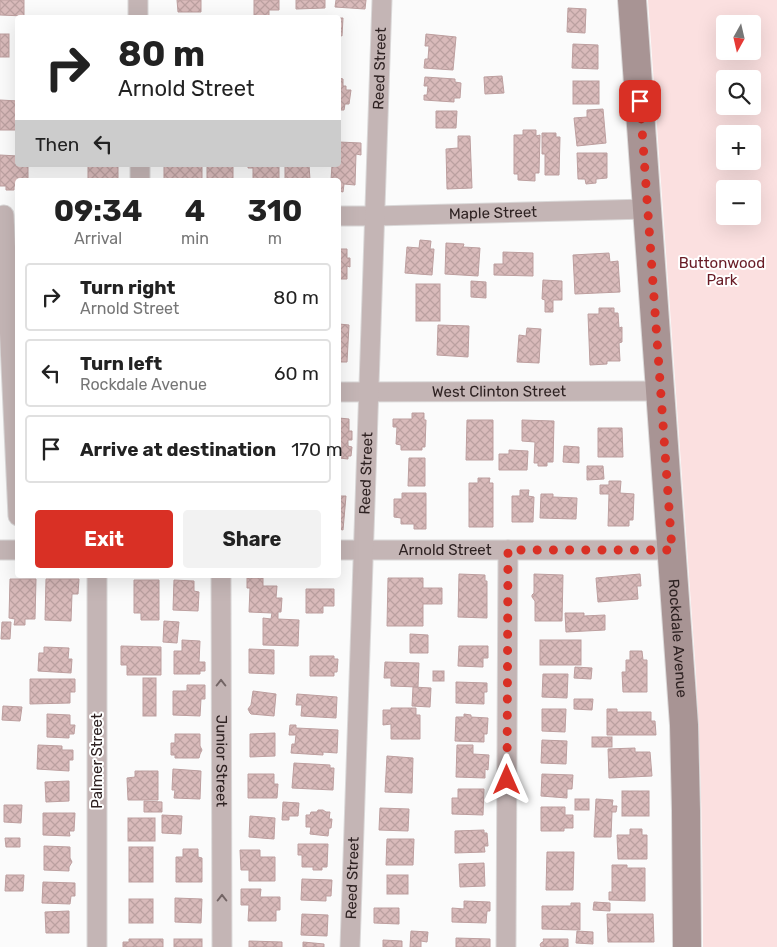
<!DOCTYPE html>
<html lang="en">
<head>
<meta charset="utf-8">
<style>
	:root { --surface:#fff; --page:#f2f2f2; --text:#222; --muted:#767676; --line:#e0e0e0; --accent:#d93025 }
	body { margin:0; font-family:Rubik,sans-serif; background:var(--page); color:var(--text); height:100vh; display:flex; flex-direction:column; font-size:19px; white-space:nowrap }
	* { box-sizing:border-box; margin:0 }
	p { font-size:16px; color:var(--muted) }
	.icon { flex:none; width:28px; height:28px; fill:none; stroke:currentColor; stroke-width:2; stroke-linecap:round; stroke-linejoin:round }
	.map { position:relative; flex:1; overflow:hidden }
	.details { position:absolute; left:15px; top:178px; width:326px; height:400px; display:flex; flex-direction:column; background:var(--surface); border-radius:5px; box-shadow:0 5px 20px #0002 }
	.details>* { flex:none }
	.hud { position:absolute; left:15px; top:15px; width:326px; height:152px; border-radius:5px; box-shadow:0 5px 20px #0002; background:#fff; color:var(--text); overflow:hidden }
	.needle { width:32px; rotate:188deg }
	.controls { position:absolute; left:716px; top:15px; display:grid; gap:10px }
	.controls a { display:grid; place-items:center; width:45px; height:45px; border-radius:5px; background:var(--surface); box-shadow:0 5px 20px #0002; font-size:25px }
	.pin { position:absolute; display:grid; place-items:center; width:42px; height:42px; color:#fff; margin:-21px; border-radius:10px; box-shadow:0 2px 8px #0006 }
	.me { position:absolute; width:55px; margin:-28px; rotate:0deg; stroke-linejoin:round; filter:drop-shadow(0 0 4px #0008) }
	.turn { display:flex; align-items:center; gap:18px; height:105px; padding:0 20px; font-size:22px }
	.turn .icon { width:65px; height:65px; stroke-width:2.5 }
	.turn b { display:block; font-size:35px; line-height:42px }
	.then { display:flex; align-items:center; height:48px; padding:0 20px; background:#0003; gap:10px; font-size:19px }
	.eta { display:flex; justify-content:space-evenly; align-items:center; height:85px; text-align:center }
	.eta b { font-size:30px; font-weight:700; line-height:35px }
	.cta { display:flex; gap:10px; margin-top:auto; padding:10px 20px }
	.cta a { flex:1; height:58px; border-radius:5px; background:var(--accent); color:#fff; font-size:20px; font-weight:700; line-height:58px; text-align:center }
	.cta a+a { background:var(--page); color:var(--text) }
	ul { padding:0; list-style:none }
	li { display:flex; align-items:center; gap:15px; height:68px; margin:0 10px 8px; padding:0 10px; border:2px solid var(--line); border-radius:5px }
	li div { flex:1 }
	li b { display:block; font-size:19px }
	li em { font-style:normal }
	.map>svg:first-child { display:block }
</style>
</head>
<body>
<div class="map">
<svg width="777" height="947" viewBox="0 0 777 947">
	<defs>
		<pattern id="building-cross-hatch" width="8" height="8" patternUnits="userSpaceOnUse" patternTransform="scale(1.25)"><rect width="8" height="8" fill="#d9baba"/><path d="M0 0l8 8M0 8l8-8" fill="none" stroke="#bba0a0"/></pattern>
	</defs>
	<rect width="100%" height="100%" fill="#fbfbfb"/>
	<path fill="#fbe0e0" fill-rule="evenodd" d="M648,0h129v947h-74c0,-91 -2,-182 -7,-273zM725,24h27v27h-27zM725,79h27v27h-27zM725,134h27v27h-27zM725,189h27v27h-27z"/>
	<g fill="url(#building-cross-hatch)" stroke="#bd9f9f">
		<path d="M0,0h24v16l-24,-1z"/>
		<path d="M177,0h24v12h-23z"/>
		<path d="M254,0h25v10h-10v8h-15z"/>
		<path d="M296,0h29v8l-29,1z"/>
		<path d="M336,0h30l-1,9 -30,-2z"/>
		<path d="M568,8l18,1 -1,24 -18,-1z"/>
		<path d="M339,18h4l-1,18 -3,-1z"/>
		<rect x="0" y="34" width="9" height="23"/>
		<path d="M426,34l30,3 -3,33 -29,-2 1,-9h3l1,-13h-4z"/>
		<path d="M573,44l25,1v24l-26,-1z"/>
		<path d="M502,76l2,17 -19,1 -1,-17z"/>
		<path d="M425,77l30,2v3l6,1 -1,15h-6v4l-30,-2v-5h3l1,-9h-4z"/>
		<path d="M339,78l4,1v7h3v4h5l-2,14h-4l-1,6h-5z"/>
		<rect x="573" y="81" width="26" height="23"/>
		<path d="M0,100l18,1v29h-18z"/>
		<path d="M603,109l3,34 -29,3 -3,-28 13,-1v-7z"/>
		<path d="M436,111h21l-1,17h-20z"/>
		<path d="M523,130h13v6l4,-1 -1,38h-4v8l-17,-1v-6h-4v-39h9z"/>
		<path d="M542,133h14v4h4l-1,38h-14v-21h-3z"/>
		<path d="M458,136h12l2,52 -25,1 -1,-40 12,-1z"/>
		<path d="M339,142l22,1v12l-5,-1 -1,31 -11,-1 -1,8 -4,-1v-11h-8l1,-15h7z"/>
		<path d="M577,153h30v25l-11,1v4l-10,1 -1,-5h-7z"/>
		<path d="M0,155l18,1v9h10v15h-10v6h-4v4h-8v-4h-6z"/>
		<rect x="88" y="165" width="30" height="15"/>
		<rect x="164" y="165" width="38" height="15"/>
		<rect x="207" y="165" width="26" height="15"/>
		<path d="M248,165h31v15h-26v-12h-5z"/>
		<path d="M285,165h24l1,15h-25z"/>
		<path d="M420,240l11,1 -1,8h4l-2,26 -27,-2 2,-26 12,1z"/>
		<path d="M446,243l18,1 -1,3 17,1 -2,28 -33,-2z"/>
		<path d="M339,249h8v9h3v9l-3,-1v13h-8z"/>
		<path d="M503,252l30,1v23l-39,-1v-11h9z"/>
		<path d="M609,253l1,9 8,-1 2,31 -45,2 -2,-39z"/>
		<path d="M543,280l19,1v19h-9v12h-8v-12l-3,-1z"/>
		<path d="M471,281l15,1v16l-15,-1z"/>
		<rect x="416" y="284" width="24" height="37"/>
		<path d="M599,308h15v5h4l1,15 3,-1v15l-3,1 1,18h-13v3l-17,1 -2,-51h11z"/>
		<path d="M339,324l10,1 -2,37h-8z"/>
		<path d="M438,325l31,1 -1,31 -31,-2z"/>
		<path d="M527,328l14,1 -2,34 -22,-1 2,-27 7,1z"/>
		<path d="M412,413h12v7h2l-1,27h-3v3h-21v-5l-5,-1 1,-17h-4v-8h19z"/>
		<path d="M339,418l10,1v12h3v9h-4v6l4,1 -1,9h-3v3l-9,-1z"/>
		<path d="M467,420h26v40h-27z"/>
		<path d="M522,420l32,1 -1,41h-6v4h-9v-3h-4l1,-21 -13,-1z"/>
		<path d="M598,428h24l1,29h-25z"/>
		<path d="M564,446l15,1v16l-16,-1z"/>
		<path d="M509,450l19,1 -1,19h-28v-16h10z"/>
		<path d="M409,458h16v28h-17z"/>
		<path d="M587,466h16l1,13 -17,1z"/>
		<path d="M478,478h12l-1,5h4v44h-24v-44h9z"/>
		<path d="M609,481h12l-1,12 14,1 -1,26h-4v6h-21l1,-32h-9v-9h9z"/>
		<path d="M520,490h9l-1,6 6,1 -1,25h-21v-26h8z"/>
		<path d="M402,493h24v36h-12v-5h-13v-6l-7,-1v-18h8z"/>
		<path d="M541,494h12v3l24,1 -1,21 -36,-1z"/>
		<path d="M339,496h7l-3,34 -4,-1z"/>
		<path d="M459,574l26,1v6h2v37l-29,-1z"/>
		<path d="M534,574l29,1 -1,46h-27v-20l-3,-4v-2l2,-2z"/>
		<path d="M640,574l1,12h-4l1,13 -40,3 -2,-24z"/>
		<path d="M247,578h16v8h14l-1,12h6l-1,14h-3v7l21,1 -1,26 -35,-1v-27l8,1 1,-6 -23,-1 1,-24h-3z"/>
		<path d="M388,578h35v10h19v16h-19v22h-36z"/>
		<path d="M10,579h26l-1,40h-10v6h-11l1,-6 -6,-1z"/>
		<path d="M46,579h33l-1,15h-6l-1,27 -26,-1z"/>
		<path d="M134,580h25v40h-18v-7h-7z"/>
		<path d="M174,580l20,1v10l5,1 -1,19 -25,-1z"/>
		<path d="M306,589h28v17h-11v7h-17z"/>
		<path d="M565,613h19v3l21,-1v15l-39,2z"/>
		<path d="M164,621l15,1 -2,21 -14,-1z"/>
		<path d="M2,622h9l-1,17h-9z"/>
		<path d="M410,634l18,1v18h-18z"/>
		<path d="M182,640l18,1 -1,21h6v9h-5v3h-26v-23h8z"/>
		<rect x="540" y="640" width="41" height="25"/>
		<path d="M121,646l40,1v28h-34v-10h-6z"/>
		<path d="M459,646h29v12h-5v9l-25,-1z"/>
		<path d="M44,647l25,1 -1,11h4l-1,14 -33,-2 1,-18h5z"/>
		<path d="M249,649l25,1v24l-25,-1z"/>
		<path d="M630,651h12l1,9h4v32h-24l-1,-20h4v-12h4z"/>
		<path d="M310,656h24v3h4l-1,13h-3v4h-24z"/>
		<path d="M385,662l34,1 -1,24 -27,-1v-8h-7z"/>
		<path d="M575,667l17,1 -1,11 -17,-1z"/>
		<rect x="433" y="671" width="11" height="10"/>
		<path d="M543,674h25l-1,24 -25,-1z"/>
		<rect x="143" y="678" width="13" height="38"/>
		<path d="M30,679h45v13h-5v11l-40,1z"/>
		<path d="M456,682l31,1v9h-3v12l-28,-1z"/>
		<path d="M187,685h18v14h-4l-1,17 -27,-1v-24h14z"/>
		<path d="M413,687l18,1 -1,19 -18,-1z"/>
		<path d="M253,691l23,3 -2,22 -23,-2 -1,-1 -2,-4 3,-4z"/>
		<path d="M297,694l40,3 -1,21 -35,-2 1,-11h-6z"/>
		<path d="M574,699h19l-1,11 -18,-1z"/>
		<path d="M3,706l19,1 -2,14 -18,-1z"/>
		<path d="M391,708h25v7h4v24h-29v-15l-8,1v-15h8z"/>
		<path d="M542,709h24l-1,23 -23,-1z"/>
		<path d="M607,709h10v3h34v9h4l1,14h-49z"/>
		<path d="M47,714l23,1v10h5l-1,9h-5v4l-22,-1z"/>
		<path d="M464,714l7,1v2l17,1 -1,16h-3v8l-29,-1 1,-24h8z"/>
		<path d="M290,725h6v3l42,2 -1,23 -14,-1v3l-32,-2 1,-9h3l1,-9h-7z"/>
		<path d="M275,733v23l-25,1v-23z"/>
		<path d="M175,734h25v12l2,4 -2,4 -1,4h-24v-3h-4v-12h4z"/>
		<rect x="592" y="737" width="20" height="10"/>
		<path d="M542,740l25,1 -1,23 -25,-1z"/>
		<path d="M38,745l24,1v4h11v10h-4v11l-32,-2z"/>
		<path d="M457,745h16v9l16,1 -1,15 -3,-1v9l-29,-1z"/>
		<path d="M635,748v4h15l2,24 -43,2 -1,-29z"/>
		<path d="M387,756l26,2 -1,35 -27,-1z"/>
		<path d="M294,763l36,2v3h4l-1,22 -41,-2z"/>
		<path d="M173,769l28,2 -1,28 -26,-1 1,-8h-3z"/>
		<path d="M135,771h23v29h-30l-1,-22 8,-1z"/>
		<path d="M248,774h26v10h4l-1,14h-29z"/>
		<path d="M542,774l31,1 -1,14h-5v9l-26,-2z"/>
		<path d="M69,781v20l-23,1 -1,-20z"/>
		<path d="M458,789h26l-1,26 -31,-1v-16h6z"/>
		<rect x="622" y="791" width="27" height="25"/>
		<rect x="575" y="799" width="14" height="11"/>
		<path d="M596,799l17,1 -1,6h5l-1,6h-4l-1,25h-17z"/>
		<path d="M144,801l18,1v10h-18z"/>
		<path d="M283,802l16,1 -1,13h-9v4h-7z"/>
		<path d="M4,805h18l-1,18 -17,-1z"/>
		<path d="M541,807h24v8h8v13h-9v3h-23z"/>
		<path d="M380,808l29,1 -1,22 -29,-1z"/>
		<path d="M318,810h5l3,2h4l-1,7h3l-1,9h-2l-1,8 -18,-2 1,-7h-5v-12h4l1,-3h6z"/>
		<path d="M43,813h32l-1,18h-5l1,5 -27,-1z"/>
		<path d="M162,815l20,1 -1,18 -19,-1z"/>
		<path d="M250,816l25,2 -1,21 -25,-2z"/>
		<rect x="128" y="818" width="27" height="23"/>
		<path d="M630,829h12v6h5v24h-29l-1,-24h13z"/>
		<path d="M484,830v3h3l1,13h-4l1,6 -30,1v-22z"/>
		<path d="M5,838h15v9h-14z"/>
		<path d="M387,839h27l-1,26h-27z"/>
		<path d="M298,844h30l-1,23h-5v3h-9v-3h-11v-12h-4z"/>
		<path d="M44,846l26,1v11l2,4 -3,5v4l-25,-1z"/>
		<rect x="129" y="847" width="24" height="35"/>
		<path d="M183,849h15v8l4,1v24h-26v-25h7z"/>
		<path d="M240,850h20v7h15v24h-26v-11h-8z"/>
		<path d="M547,852h27l-1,38h-27z"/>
		<path d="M484,863l1,23 -25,1 -1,-23z"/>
		<path d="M612,865h15v3h18v33l-36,-1v-8h3z"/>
		<path d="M6,875h18l-1,16h-18z"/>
		<rect x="387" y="875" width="21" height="19"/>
		<path d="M302,879l30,1 -1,16h-5v5l-25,-1z"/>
		<path d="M43,882l32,1v13h-4l-1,8 -28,-1z"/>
		<path d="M241,889h20l-1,8h20v13h-4v11h-28l1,-16h-8z"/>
		<path d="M175,898l27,1 -1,24 -26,-1z"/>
		<rect x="129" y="899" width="24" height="24"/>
		<path d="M464,901l26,1v9h-3l-1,12 -34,-1v-14l12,1z"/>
		<path d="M594,902l16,1v8l-17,-1z"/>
		<path d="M571,903h9v27l-38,-1v-23h29z"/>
		<path d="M374,908h25v16l-25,-1z"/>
		<path d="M69,911v22h-23l-1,-21z"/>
		<path d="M302,914l26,1 -1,21 -26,-1z"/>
		<path d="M607,914h46l1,28h-46z"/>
		<path d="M411,931l17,1 -1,10 -6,-1v6h-11z"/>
		<path d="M577,931l16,1v12l-17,-1z"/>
		<path d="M456,938l34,1v8h-34z"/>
		<path d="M129,939h34v8h-40v-5h6z"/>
		<rect x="174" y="939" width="28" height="8"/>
		<path d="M543,939h25v8h-27l-1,-2 1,-2 3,-2z"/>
		<path d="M383,940l19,1v6h-19z"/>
		<path d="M249,941l33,1v5h-33z"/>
		<path d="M303,942l21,2v3h-21z"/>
	</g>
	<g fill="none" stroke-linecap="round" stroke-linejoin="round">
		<g stroke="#dad8d8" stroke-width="21">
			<g id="minor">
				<path d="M138,0v18"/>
				<path d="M140,165v15"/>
				<path d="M4,215l14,301"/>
				<path id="s1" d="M339,216h36l272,-7"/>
				<path id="s2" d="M339,392l321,-1"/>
				<path d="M0,550h18"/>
				<path id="s3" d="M339,550h333"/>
				<path id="s4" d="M221,575l1,372"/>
				<path d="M97,947v-372"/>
				<path id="s5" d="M350,947l32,-947"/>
				<path d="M506,947l2,-397"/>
			</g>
		</g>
		<g stroke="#dad8d8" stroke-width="30">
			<g id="secondary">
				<path id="s6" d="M632,0l52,725 2,86 1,136"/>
			</g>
		</g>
		<use href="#minor" stroke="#c4b5b5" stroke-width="19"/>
		<use href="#secondary" stroke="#a89494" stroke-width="28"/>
	</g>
	<defs><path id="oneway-chevron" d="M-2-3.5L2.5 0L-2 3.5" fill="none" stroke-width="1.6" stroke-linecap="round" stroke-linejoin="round" transform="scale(1.25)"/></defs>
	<g stroke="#726464">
		<use href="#oneway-chevron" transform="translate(221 683) rotate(-90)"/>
		<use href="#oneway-chevron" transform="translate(222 898) rotate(-90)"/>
	</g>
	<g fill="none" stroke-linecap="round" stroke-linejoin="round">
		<path stroke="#d93025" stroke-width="9" stroke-dasharray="0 16.2" d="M507,780l1,-230h164l-32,-449"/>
	</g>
	<g text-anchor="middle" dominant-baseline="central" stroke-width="4" stroke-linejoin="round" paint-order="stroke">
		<g font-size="15" fill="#2e2222" stroke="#fff">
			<text stroke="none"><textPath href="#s5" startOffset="879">Reed Street</textPath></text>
			<text stroke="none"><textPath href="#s1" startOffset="154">Maple Street</textPath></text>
			<text stroke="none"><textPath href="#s2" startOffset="160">West Clinton Street</textPath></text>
			<text stroke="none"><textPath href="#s5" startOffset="474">Reed Street</textPath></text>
			<text stroke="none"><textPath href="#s3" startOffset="106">Arnold Street</textPath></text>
			<text stroke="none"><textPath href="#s6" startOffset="640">Rockdale Avenue</textPath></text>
			<text transform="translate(97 761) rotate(-90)">Palmer Street</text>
			<text stroke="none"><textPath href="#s4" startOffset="186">Junior Street</textPath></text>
			<text stroke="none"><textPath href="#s5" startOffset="69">Reed Street</textPath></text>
		</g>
		<g font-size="15" fill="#681b25" stroke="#fff">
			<text x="722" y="263">Buttonwood<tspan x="722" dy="17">Park</tspan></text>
		</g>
	</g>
</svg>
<div class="controls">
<a><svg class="needle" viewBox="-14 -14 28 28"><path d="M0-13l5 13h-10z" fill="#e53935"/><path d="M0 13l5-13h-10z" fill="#767676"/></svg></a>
<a><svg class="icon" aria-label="search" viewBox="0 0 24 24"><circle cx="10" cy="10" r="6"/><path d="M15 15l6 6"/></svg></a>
<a>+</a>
<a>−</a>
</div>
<div class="pin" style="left:640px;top:101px;background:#d93025"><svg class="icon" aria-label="arrive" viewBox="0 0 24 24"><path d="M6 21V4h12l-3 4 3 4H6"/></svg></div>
<svg class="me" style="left:507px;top:780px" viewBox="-20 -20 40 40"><path d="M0-17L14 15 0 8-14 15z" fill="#d93025" stroke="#fff" stroke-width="4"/></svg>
<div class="hud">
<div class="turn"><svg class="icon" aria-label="right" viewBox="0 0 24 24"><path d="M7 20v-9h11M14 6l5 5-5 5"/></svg><div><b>80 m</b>Arnold Street</div></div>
<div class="then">Then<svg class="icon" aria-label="left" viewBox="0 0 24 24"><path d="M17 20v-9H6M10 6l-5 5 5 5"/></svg></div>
</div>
<section class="details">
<div class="eta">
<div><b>09:34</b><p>Arrival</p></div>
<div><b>4</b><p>min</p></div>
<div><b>310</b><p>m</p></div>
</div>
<ul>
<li><svg class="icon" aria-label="right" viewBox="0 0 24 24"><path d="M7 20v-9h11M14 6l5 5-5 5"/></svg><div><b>Turn right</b><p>Arnold Street</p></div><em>80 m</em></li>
<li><svg class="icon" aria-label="left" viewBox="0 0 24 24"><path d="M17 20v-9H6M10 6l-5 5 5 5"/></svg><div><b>Turn left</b><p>Rockdale Avenue</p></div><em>60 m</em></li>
<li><svg class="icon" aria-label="arrive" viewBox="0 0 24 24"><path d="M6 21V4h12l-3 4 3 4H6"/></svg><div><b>Arrive at destination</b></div><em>170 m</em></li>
</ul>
<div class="cta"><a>Exit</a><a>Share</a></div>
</section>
</div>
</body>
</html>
